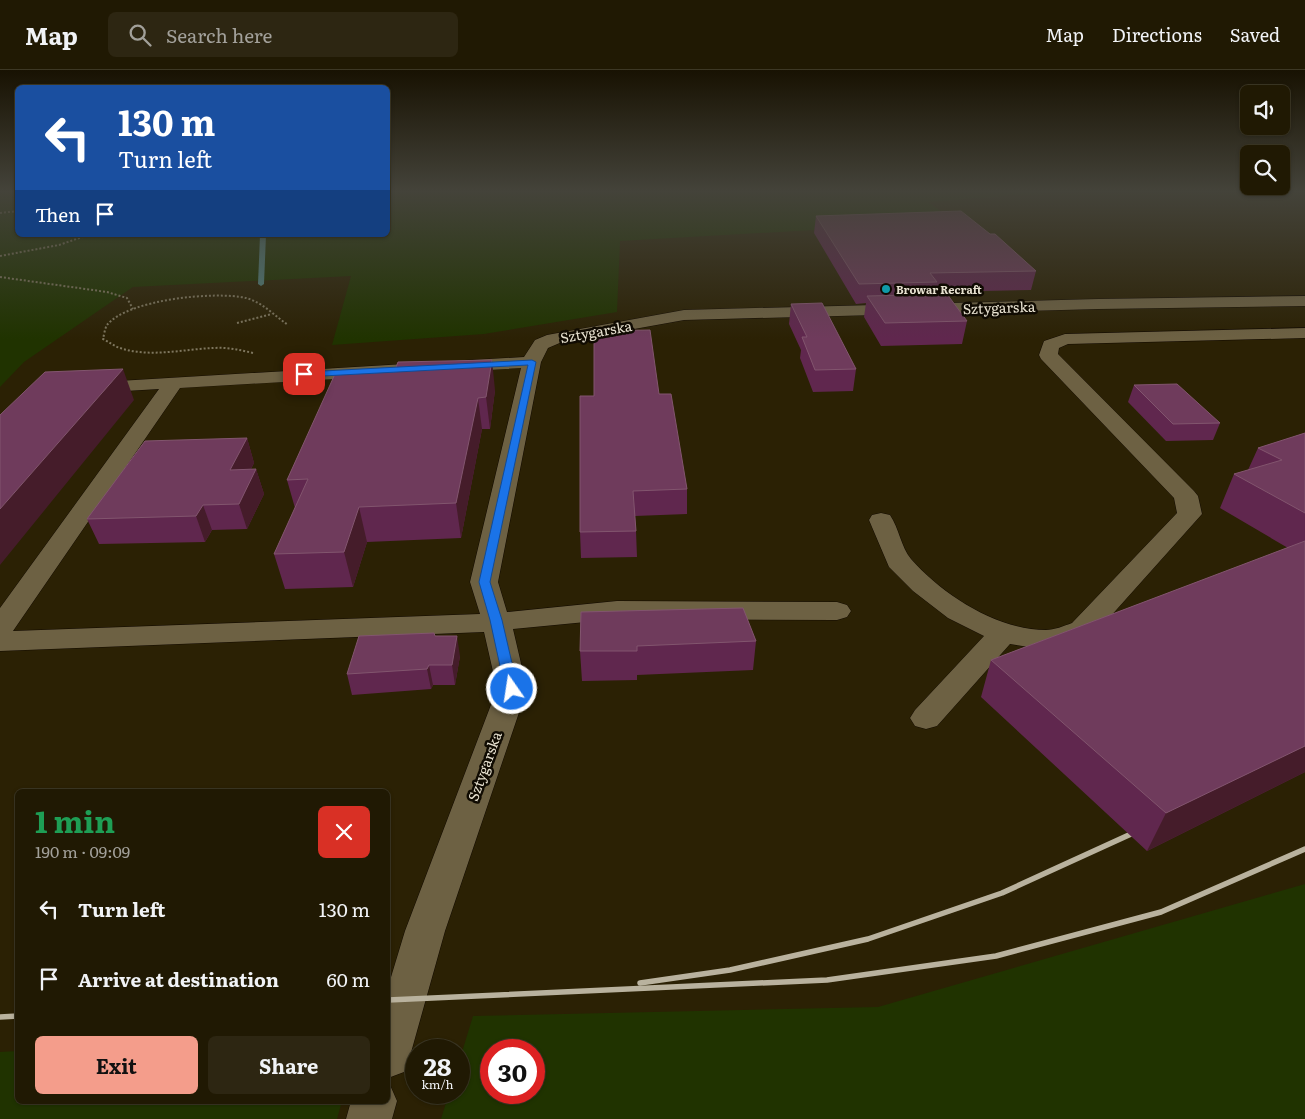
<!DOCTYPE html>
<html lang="en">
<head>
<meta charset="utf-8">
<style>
	:root { --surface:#201903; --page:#2d2612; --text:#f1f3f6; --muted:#a2a09a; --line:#3d3825; --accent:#f49d8b }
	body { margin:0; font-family:Literata,serif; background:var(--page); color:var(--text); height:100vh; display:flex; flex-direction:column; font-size:19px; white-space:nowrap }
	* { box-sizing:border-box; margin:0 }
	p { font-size:16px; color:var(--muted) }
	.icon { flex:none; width:28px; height:28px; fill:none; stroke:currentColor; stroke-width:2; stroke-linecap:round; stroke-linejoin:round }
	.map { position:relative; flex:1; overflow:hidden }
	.drawer { position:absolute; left:15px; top:719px; width:375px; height:315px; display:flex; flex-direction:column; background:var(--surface); border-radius:8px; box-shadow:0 1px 4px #0004,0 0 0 1px var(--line) }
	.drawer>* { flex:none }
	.guide { position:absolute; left:15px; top:15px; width:375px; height:152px; border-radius:8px; box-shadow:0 1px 4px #0004,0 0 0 1px var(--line); background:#1a4fa0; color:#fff; overflow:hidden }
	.controls { position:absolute; left:1240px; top:15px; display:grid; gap:10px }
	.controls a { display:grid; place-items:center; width:50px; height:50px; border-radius:8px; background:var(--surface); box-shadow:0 1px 4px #0004,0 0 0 1px var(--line); font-size:25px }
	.speed { position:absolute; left:405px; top:969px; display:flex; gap:10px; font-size:25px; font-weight:700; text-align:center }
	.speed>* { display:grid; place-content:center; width:65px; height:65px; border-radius:50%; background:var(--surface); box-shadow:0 1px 4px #0004,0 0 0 1px var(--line); line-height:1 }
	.speed small { font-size:12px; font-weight:400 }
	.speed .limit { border:8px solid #d22; background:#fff; color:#111 }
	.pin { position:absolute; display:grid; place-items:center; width:42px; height:42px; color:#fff; margin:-21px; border-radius:10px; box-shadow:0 2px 8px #0006 }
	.me { position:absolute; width:55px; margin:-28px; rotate:347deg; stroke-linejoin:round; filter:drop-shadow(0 0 4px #0008) }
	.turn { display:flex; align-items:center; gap:18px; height:105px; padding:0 20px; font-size:22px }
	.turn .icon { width:65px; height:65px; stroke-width:2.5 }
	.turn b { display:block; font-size:35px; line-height:42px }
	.then { display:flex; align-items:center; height:48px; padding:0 20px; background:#0003; gap:10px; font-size:19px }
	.round { display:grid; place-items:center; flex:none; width:52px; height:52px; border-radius:8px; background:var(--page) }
	.headline { display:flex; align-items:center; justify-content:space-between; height:85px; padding:0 20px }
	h1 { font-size:30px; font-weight:700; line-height:38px; color:#1e9e55 }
	.button { display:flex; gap:10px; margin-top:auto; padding:10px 20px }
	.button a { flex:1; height:58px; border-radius:8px; background:var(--accent); color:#111; font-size:20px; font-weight:700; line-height:58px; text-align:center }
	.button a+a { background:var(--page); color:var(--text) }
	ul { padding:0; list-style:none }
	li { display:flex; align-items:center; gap:15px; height:70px; padding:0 20px }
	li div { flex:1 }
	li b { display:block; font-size:19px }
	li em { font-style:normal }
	header { display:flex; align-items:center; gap:30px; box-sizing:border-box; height:70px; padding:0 25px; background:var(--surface); border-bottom:1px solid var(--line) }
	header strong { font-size:24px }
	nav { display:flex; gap:28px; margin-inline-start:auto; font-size:18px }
	.search { width:350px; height:45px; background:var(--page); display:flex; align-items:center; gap:12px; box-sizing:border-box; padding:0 18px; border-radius:8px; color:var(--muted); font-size:19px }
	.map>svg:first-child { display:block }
</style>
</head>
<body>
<header>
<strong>Map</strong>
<div class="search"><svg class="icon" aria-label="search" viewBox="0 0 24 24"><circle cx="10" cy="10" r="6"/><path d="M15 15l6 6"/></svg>Search here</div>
<nav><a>Map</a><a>Directions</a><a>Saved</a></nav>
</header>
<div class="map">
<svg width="1305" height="1049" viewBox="0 0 1305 1049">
	<rect width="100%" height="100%" fill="#2b2104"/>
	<g fill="#203300" fill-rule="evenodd">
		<path d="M0,122h17l1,43h370v-43h669l-129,10 28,20 -336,19 -3,71 -133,22 -152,11 19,-69 -218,11 -109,75 -24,25z"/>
		<path d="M1305,814v235h-864l8,-26 10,-1v-30l14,-46 405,-9zM491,980h43v42h-43z"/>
		<path d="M17,981l1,50h324l-5,18h-337v-67z"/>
	</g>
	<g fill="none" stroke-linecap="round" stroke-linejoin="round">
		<path fill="#527f7c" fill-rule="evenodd" d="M260,165h6l-2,49 -3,2 -3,-2z"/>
		<g stroke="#120a00" stroke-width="1">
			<g id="minor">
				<path d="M1305,226v10l-207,3 -414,11 -122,22 -14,6 -7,14 -43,220 9,30 110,-11 220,1 10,3 4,6 -4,6 -10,3 -220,-1 -104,10 14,60 -82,242 -35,125 -6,16 -16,6v-91l17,-56 92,-242 -13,-57 -484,19v-43l159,-219 -67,4 -7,-2 -3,-4 3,-4 439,-26 11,-17 12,-5 137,-25 414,-11zM521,298l-51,214 10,32 -467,17 167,-243z"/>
				<path d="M1305,258v10l-237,6 -9,4 -1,6 136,137 4,5 4,18 -110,123 -44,13 -38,-6 -73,82 -11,3 -11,-3 -5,-8 5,-8 69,-74 -36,-18 -35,-27 -24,-24 -20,-47 3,-5 9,-2 9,2c9,13 11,32 21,44 32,36 86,71 135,71 8,0 18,-4 26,-7l105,-110 -3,-15 -133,-139 -2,-4 5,-14 21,-7z"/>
				<path d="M388,1014l2,1 7,16 -5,18h-46l5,-18h37z"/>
			</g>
		</g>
		<g stroke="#7e765e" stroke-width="2" stroke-dasharray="2 2" stroke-linecap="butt">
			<path d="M0,143l18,-2"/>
			<path d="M0,186l59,-11 29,-10"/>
			<path d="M0,207l107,15 20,6 6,11"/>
			<path d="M237,253l35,-9"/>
			<path d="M253,283c-13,-3 -25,-6 -39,-5 -30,1 -64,10 -94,0 -6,-2 -11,-6 -17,-9 1,-4 2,-11 4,-14 21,-26 109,-34 139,-27 16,4 29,18 42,27"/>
		</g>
		<use href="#minor" fill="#6d6143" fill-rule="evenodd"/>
		<g stroke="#b9b29e" stroke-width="5.5">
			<path d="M640,913l90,-13 138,-31 134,-46 140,-64"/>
			<path d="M388,930l439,-20 169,-24 165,-44 144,-63"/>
			<path d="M0,947l18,-1"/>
		</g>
	</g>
	<g fill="#60274e">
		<path d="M816,146l220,55 -5,19 -96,2v2l32,27 -5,23 -81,2 -17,-29 2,-14 -10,1 -42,-71z"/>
		<path d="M791,234l65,65 -3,22 -40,1 -13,-34 1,-8 -12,-26z"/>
		<path d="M1134,315l86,38 -7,17 -47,1 -38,-39z"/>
		<path d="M495,320l-5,39h-8l-21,109 -94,4 -14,45 -68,2 -11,-35 21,-46 -8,-28z"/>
		<path d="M659,324l28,95v25l-52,2 1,15 1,26 -56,1 -1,-26z"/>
		<path d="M1305,363v339l-158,79 -166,-154 10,-37 297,-112 -68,-40 14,-34 14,-4 10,-22z"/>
		<path d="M247,368l7,25 -3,6h5l8,25 -17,35 -35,1 -7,12 -106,2 -12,-25z"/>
		<path d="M581,542l175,29 -3,29 -116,5v5l-55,1 -2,-30z"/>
		<path d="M460,586l-5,29h-22l-2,4 -79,6 -5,-21z"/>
	</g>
	<g fill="#451c2a">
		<path d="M492,290l3,30 -5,39 -4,-32z"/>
		<path d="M123,299l11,31 -134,165v-56z"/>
		<path d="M478,328l4,31 -21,109 -5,-35z"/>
		<path d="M247,368l7,25 -16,32 -8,-25z"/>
		<path d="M256,399l8,25 -17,35 -8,-25z"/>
		<path d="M203,435l9,25 -7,12 -9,-26z"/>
		<path d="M359,437l8,35 -14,45 -9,-35z"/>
		<path d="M457,566l3,20 -5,29 -3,-20z"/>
		<path d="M429,595l4,20 -2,4 -4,-20z"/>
		<path d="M1305,676v26l-158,79 19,-38z"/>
	</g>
	<g fill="#6f3b5c" stroke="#82556e">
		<path d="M961,141l29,23h5l41,37 -106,2 7,9 -78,2 -43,-68z"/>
		<path d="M947,224l20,27 -82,2 -18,-27z"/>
		<path d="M822,233l34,66 -41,1 -13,-33h5l-16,-33z"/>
		<path d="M650,260l9,64h12l16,95 -54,2 3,40 -56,1v-136h14v-65z"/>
		<path d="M492,290l-6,37 -8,1 -22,105 -97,4 -15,45 -70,2 34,-75 -21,1 48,-106 60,-4 3,-8z"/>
		<path d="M123,299l-123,140v-94l45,-43z"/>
		<path d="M1177,314l43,39 -47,1 -39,-39z"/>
		<path d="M1305,363v80l-71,-39 48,-14 -24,-12z"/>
		<path d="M247,368l-17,32 26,-1 -17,35 -36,1 -7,11 -109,3 58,-78z"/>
		<path d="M1305,471v205l-139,67 -175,-153z"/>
		<path d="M743,538l13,33 -119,5v5h-57l1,-39z"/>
		<path d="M434,563l1,3h22l-5,29h-23l-2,4 -80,5 12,-38z"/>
	</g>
	<linearGradient id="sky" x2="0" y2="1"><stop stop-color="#181202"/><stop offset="0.45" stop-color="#44433a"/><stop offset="1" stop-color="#44433a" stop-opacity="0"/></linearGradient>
	<rect width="1305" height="269" fill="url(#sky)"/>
	<path fill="#1a73e8" stroke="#114b97" d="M532,290l4,2 -46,220 12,38 16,69 -2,3h-9l-2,-3 -15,-69 -11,-38 49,-217 -224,12 -4,-3 4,-2z"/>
	<circle fill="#0f9aa8" stroke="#100b02" stroke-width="2" cx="886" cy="219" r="5"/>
	<g text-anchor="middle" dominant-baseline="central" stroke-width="5" stroke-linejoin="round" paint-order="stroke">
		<g font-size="11" font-weight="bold" fill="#e7e1d0" stroke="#100b02" text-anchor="start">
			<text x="896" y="219">Browar Recraft</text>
		</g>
		<g font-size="14" fill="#e7e1d0" stroke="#100b02">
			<text transform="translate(999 237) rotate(-2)">Sztygarska</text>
			<text transform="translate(596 261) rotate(-10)">Sztygarska</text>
			<text transform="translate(484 696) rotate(-70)">Sztygarska</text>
		</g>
	</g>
</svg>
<div class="controls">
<a><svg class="icon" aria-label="sound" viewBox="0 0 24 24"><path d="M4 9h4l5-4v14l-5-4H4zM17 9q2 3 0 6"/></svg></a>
<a><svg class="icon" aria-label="search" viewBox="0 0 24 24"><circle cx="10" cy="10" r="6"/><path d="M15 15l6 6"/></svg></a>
</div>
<div class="speed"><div>28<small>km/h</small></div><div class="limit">30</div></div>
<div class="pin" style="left:304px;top:304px;background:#d93025"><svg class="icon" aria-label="arrive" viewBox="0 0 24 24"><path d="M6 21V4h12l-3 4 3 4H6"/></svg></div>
<svg class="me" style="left:512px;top:619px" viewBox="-20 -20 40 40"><circle r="17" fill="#1a73e8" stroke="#fff" stroke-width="3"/><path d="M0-11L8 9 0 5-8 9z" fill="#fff"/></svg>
<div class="guide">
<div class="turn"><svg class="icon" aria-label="left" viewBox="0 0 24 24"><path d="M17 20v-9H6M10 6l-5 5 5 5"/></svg><div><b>130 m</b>Turn left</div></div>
<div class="then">Then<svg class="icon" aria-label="arrive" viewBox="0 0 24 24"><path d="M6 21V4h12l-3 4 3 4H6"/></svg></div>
</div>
<section class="drawer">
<div class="headline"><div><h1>1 min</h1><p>190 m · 09:09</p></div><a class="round" style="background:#d93025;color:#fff"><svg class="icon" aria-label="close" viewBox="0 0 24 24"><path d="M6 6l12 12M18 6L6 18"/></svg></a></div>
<ul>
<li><svg class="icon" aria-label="left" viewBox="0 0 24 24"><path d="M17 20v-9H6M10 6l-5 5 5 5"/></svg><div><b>Turn left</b></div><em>130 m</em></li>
<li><svg class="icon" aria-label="arrive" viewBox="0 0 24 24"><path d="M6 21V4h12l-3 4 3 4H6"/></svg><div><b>Arrive at destination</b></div><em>60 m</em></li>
</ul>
<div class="button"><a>Exit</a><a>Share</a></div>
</section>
</div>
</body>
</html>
